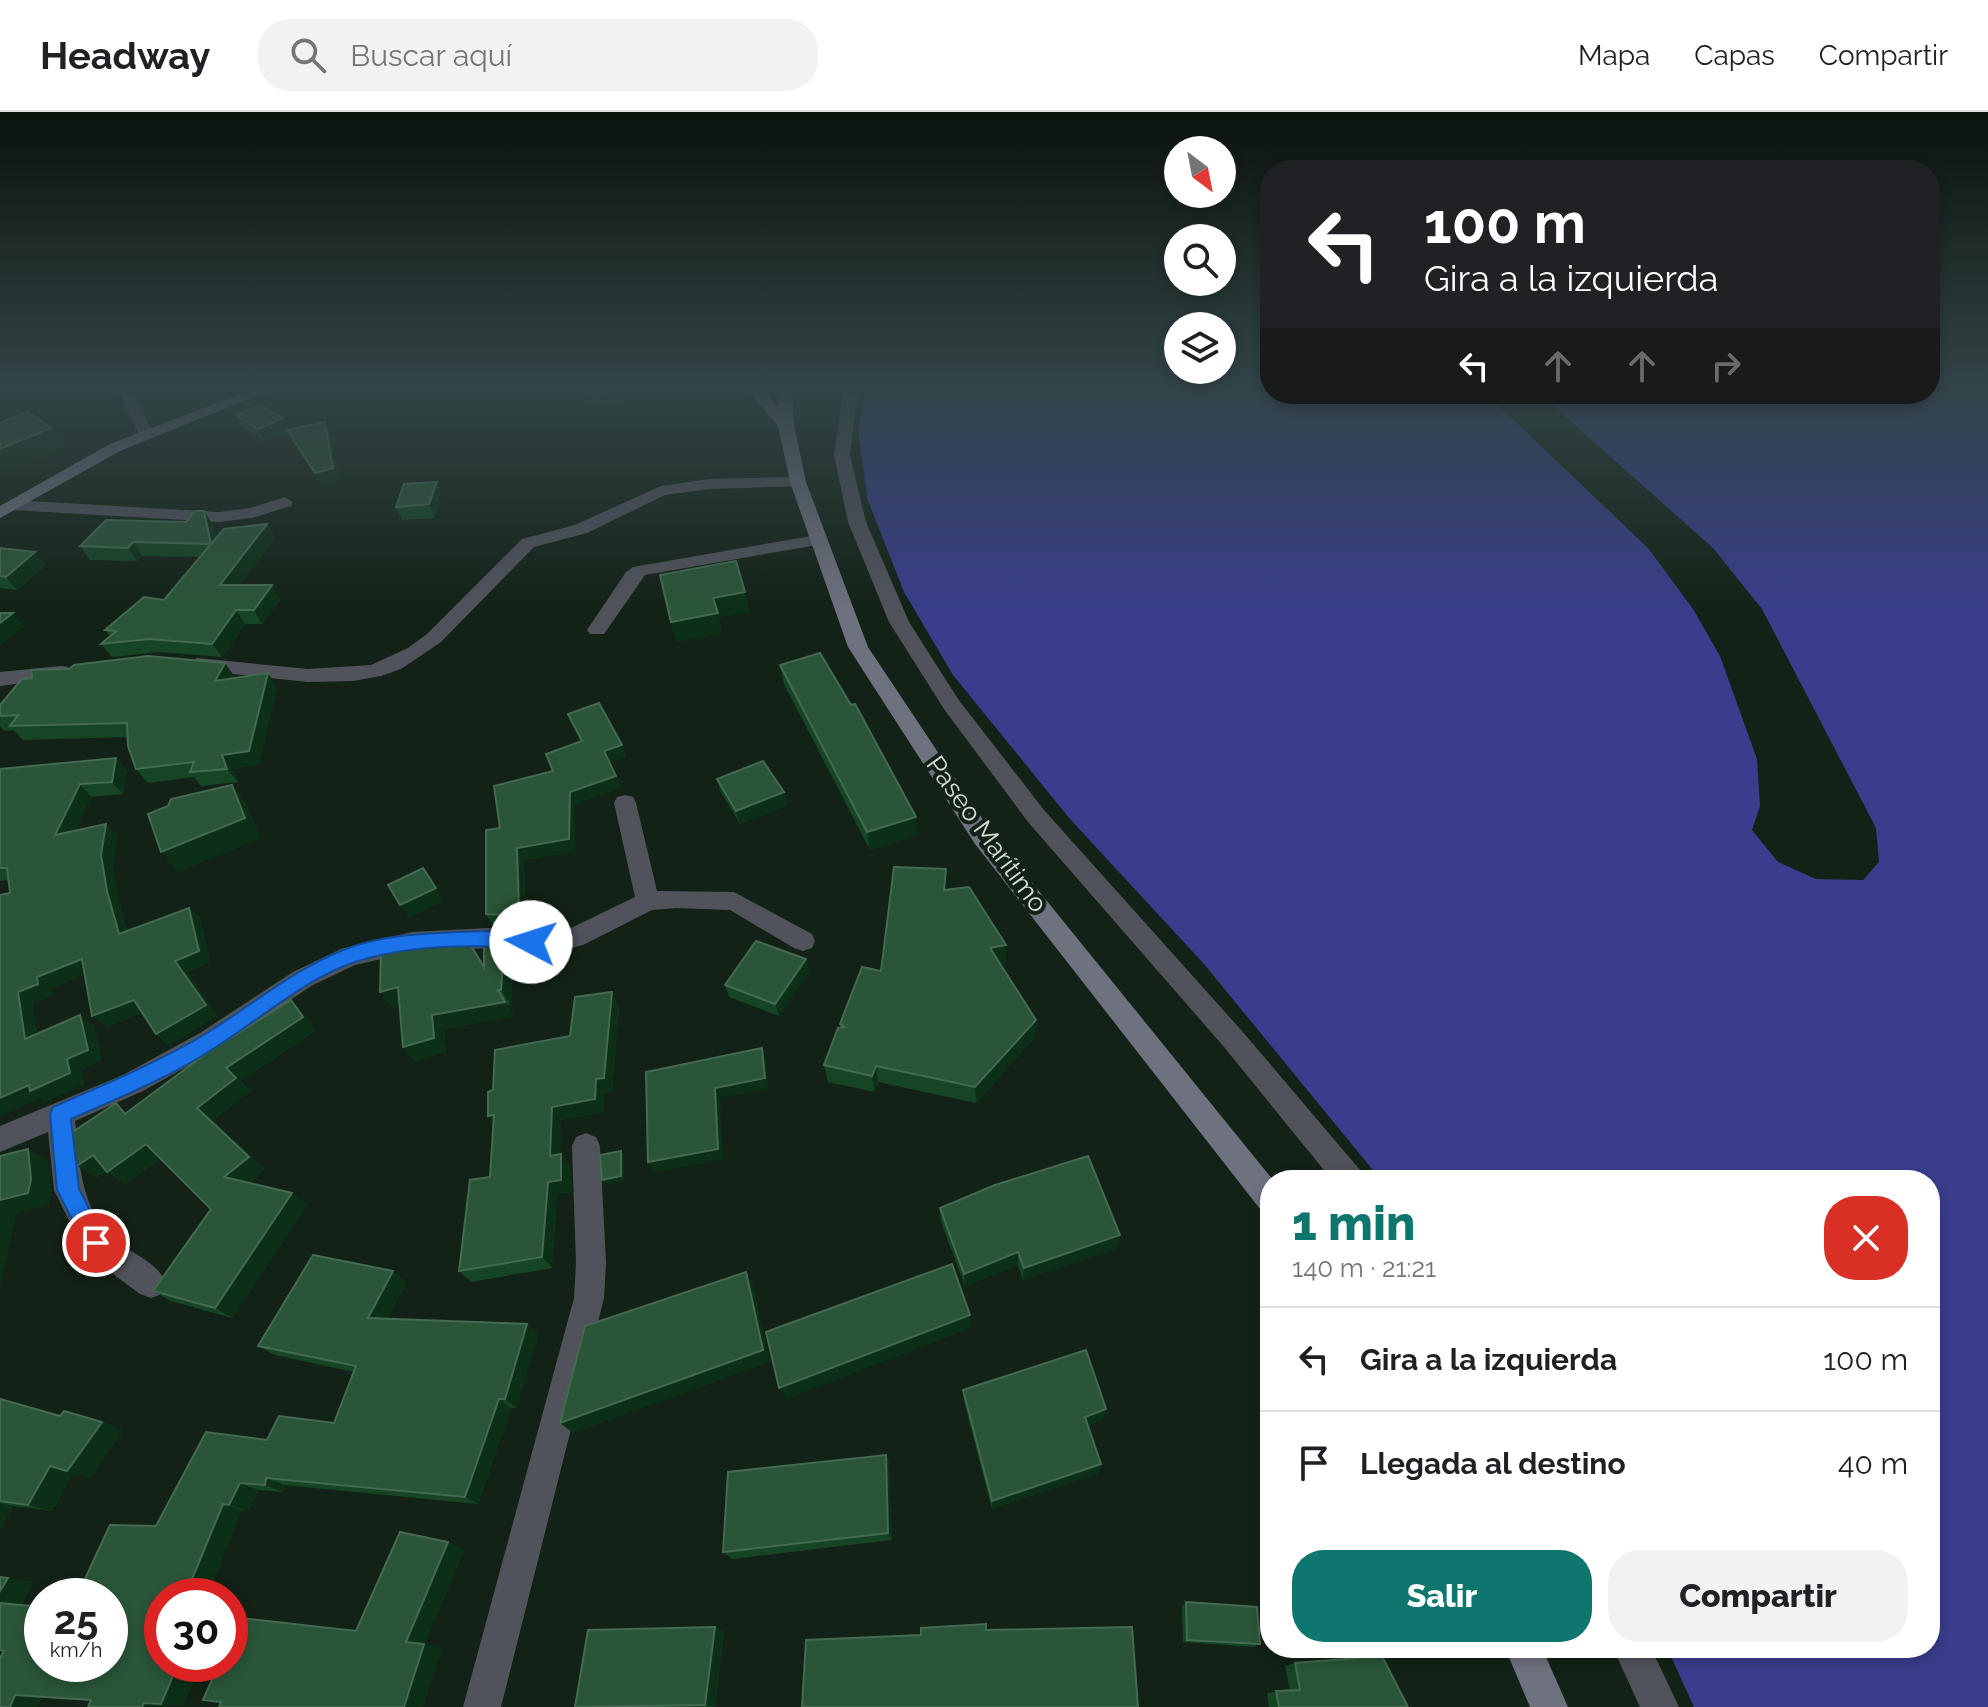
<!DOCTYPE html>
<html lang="es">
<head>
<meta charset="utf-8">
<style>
	:root { --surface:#fff; --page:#f2f2f2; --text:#202124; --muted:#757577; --line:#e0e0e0; --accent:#0f766e }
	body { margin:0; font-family:Raleway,sans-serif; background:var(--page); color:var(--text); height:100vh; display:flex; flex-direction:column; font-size:30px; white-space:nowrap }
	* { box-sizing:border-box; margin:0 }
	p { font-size:26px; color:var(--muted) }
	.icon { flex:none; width:44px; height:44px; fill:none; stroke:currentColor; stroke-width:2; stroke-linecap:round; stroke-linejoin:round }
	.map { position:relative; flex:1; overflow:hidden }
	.drawer { position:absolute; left:1260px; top:1058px; width:680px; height:488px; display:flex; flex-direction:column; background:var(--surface); border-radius:32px; box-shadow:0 4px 12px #0003 }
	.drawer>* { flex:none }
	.guide { position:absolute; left:1260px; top:48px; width:680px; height:244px; border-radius:32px; box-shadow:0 4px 12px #0003; background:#202124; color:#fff; overflow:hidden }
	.needle { width:52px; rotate:148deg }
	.controls { position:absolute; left:1164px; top:24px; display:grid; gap:16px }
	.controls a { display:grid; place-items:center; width:72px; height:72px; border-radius:50%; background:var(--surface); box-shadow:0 4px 12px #0003; font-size:40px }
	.speed { position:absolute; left:24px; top:1466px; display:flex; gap:16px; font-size:40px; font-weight:700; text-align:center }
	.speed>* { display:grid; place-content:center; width:104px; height:104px; border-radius:50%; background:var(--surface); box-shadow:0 4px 12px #0003; line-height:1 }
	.speed small { font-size:20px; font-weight:400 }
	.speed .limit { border:12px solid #d22; background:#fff; color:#111 }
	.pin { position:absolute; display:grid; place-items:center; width:68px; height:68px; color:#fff; margin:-34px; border:4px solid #fff; border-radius:50%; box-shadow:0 2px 8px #0007 }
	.me { position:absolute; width:88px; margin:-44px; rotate:275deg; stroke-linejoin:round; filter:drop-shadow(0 0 6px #0008) }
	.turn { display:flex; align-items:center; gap:28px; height:168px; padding:0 32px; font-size:36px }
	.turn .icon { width:104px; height:104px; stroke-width:2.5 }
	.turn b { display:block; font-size:56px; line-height:68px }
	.lanes { display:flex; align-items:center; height:76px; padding:0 32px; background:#0003; justify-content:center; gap:40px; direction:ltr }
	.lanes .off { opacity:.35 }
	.round { display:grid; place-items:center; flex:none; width:84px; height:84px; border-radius:32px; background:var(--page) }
	.summary { display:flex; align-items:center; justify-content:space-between; height:136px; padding:0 32px }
	h1 { font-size:48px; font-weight:800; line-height:60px; color:var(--accent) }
	.primary-button { display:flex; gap:16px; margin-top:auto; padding:16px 32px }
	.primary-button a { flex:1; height:92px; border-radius:32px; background:var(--accent); color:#fff; font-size:32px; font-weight:800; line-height:92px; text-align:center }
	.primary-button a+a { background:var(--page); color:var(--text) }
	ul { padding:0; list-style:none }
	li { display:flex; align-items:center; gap:24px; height:104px; padding:0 32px; border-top:2px solid var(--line) }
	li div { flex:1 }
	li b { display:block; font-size:30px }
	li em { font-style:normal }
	header { display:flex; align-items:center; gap:48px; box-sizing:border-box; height:112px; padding:0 40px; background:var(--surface); border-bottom:2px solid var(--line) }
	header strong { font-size:38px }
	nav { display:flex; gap:44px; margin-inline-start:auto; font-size:28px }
	.search { width:560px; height:72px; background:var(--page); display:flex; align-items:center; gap:20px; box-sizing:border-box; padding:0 28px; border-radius:32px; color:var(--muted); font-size:30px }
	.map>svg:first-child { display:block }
</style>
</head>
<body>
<header>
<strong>Headway</strong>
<div class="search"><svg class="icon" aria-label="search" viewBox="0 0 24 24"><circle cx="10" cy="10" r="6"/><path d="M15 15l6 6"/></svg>Buscar aquí</div>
<nav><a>Mapa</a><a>Capas</a><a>Compartir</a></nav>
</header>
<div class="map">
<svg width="1988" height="1595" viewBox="0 0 1988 1595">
	<rect width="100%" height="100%" fill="#132216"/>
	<path fill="#393d8b" d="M867,276h403v6h660v-6h58v1319h-294l-27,-59h263v-468h-549l-177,-216 -134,-145 -117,-144 -49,-83 -37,-94 -9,-69z"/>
	<path fill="#132216" d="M1486,282h54l173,154 49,61 114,219 3,34 -16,18 -47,-1 -38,-17 -26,-32 8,-24 -3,-47 -37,-103 -27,-47 -45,-61z"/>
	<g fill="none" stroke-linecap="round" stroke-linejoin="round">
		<g fill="#51535b" fill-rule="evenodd">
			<path d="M117,276h14l23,46 -2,3h-12z"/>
			<path d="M844,276h14l-8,67 16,67 43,100 49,77 86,111 198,221 118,139 4,10h-32l-108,-133 -196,-225 -84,-113 -55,-87 -41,-100 -14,-67z"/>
			<path d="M798,365l6,1 2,4 -2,4 -95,3 -44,6 -78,38 -53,14 -93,95 -40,27 -20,7 -28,5 -45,1 -111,-12 -10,-6 10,-6 111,11 63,-4 37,-17 19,-14 95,-95 53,-14 86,-39 48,-7z"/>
			<path d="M285,385l8,5 -2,4 -39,12 -33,4 -206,-12 -9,-5 9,-5 206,12 31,-4z"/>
			<path d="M817,423l6,1 3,4 -3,4 -178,31 -41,59h-14l-3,-4 39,-58 7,-5z"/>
			<path d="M61,554l7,1 3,5 -3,5 -68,9v-14z"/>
			<path d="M625,683l8,2 3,6 21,88 77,1 78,42 3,7 -3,7 -9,3 -9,-3 -64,-38 -54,-2 -24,2 -69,35 -31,8 -64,-5 -76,4 -57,13 -44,21 -93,63 -75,42 -68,30c4,38 5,79 31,111 17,20 50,26 60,51l-4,11 -11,4 -11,-4 -55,-41 -31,-63 -6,-58 -48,20v-26l123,-51 77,-42 93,-61 48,-23 71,-17 76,-4 64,5 17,-4 66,-32 -21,-94 3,-6z"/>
			<path d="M586,1021l10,4 4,9 6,117 -2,35 -103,409h-38l111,-409 2,-35 -4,-117 4,-9z"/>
			<path d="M1613,1536h38l28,59h-39z"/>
		</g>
		<g fill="#6e717e" fill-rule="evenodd">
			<path d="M256,276h20l-154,62 -122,68v-12l110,-62z"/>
			<path d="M746,276h15l17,19v-19h14l2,37 12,57 62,165 123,185 282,348h-3v33l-10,-4 -285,-365 -127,-197 -58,-165 -12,-56z"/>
			<path d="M1505,1536h37l26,59h-38z"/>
		</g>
	</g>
	<g fill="#154525">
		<path d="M236,303l47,3 6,11 42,6 8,46 -17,5 -34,-54 -23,10 -22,-14z"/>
		<path d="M442,383l-7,23 -33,2 -6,-13z"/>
		<path d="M204,399l9,14 3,14 51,-15 8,14 -36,47 41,14 -18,25h-17l-23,33 -63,-5 -47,5 -11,-13 9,-8 -5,-6 59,-30 36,-43 -58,-1 -5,5 -47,-1 -10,-14 106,-24z"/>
		<path d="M0,436l35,4 11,13 -29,25 -17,-2z"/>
		<path d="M780,553l137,170 -47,15 -86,-166z"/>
		<path d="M69,557l166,8 -1,1 43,9 -18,77 -26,5 5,13 -37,4 -7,-9 -46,6 -12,-14 -9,-32 -104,3 -9,-10 -10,1 -4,-5v-21l32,-27z"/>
		<path d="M568,602l54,31 4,12 -16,6 11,25 -46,16v47l-51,9 2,61 -10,2v4l-23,-2 -7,-11 14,-86 81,-86z"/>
		<path d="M0,657l127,1 -4,24 -32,3 -16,34 42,5 -4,31 6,36 8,28 62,-23 11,11 10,43 -23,10 30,44 -48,29 -13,-11 -14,-21 -36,14 -21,-53 -34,14 1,7 -20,8 5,30 57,-7 7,34 -20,10 3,14 -39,18 -6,-4 -39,17v-220l10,-2 -1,-13 -9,1z"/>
		<path d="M717,667l67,13 3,13 -47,19 -19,-32z"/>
		<path d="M947,778l59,73 -6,1 35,73 -59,66 -98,-21 -3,10 -47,-10 -4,-17 16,-37v-4z"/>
		<path d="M422,829l4,5 58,20 30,-13 -3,52h-4l7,11 -70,13 2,23 -31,9 -12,-14 -3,-42 -8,2z"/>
		<path d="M809,859l-30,45 -50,-19 -4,-12z"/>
		<path d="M619,895l-7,84 -8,2 -1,19 -42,8 -1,35 10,12 1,25 -14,2 -5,74 -81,14 -12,-11 31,-94 4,-53 -1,-34 77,-54z"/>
		<path d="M304,902l11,17 -75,50 11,10 -38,29 51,49 -16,14 44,10 15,12 -75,113 -61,-17 -18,-10 58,-82 -50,-51 -36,26 -19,-13 -10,7 31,-66z"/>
		<path d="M940,1096l180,27 -3,13 -94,32 -5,-15 -53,21 -24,-64z"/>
		<path d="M407,1170l-20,37 151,15 -22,74h-5l-33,96 -194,-19 -1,7 -24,-2 -11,21 -6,-1 -80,86 22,109 -93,-5 -87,-49 -4,-74 33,5 -12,23 21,59 114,-138 111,-86 67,-17 20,-51 -79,-17 -17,-9z"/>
		<path d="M963,1278l143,19 -4,11 -14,5 10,48 -106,36 -28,-108z"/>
		<path d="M0,1287l60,17 42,6 21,8 -33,48 -17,-5 -21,38 -39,-5 -13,23z"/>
		<path d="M886,1343l3,9 3,76 -160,19 -9,-7z"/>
		<path d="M1186,1490l74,42 -6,3 -71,-5 -1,-36z"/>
		<path d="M715,1515l9,4 -9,76h-140z"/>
		<path d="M1295,1551l113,44h-139l-2,-14 23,-3 -5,-24z"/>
	</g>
	<g fill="#0c3017">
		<path d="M627,276l1,14 -37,5 -4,-13z"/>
		<path d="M283,306l7,13 -25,11 -7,-13z"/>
		<path d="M325,310l6,13 8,46 -17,5 -7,-13z"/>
		<path d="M52,316l13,19 -65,26v-24z"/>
		<path d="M437,370l5,13 -7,23 -6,-14z"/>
		<path d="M204,399l9,14 6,33 -8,-14z"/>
		<path d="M267,412l8,14 -46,60 -9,-13z"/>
		<path d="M133,430l9,14 -5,5 -9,-13z"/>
		<path d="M35,440l11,13 -29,25 -11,-13z"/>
		<path d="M272,473l8,14 -18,25 -8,-14z"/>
		<path d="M745,480l5,20 -31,6 3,15 -46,9 -5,-20 42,-24z"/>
		<path d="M236,498l9,14 -23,33 -10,-13z"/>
		<path d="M13,501l11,14 -24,18v-22z"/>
		<path d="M225,551l10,14 -10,18 -10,-14z"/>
		<path d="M268,561l9,14 -18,77 -26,5 5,13 -11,-13 -5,-14z"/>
		<path d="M622,633l4,12 -17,7 -5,-13z"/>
		<path d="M116,646l11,12 -4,24 -11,-12z"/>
		<path d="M616,664l5,12 -46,16v47l-51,9 2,61 -10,2v4l-7,-12 8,-67 53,-56z"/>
		<path d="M80,672l11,13 -23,50 -13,-12z"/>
		<path d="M232,673l15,20 14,33 -83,34 -17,-20z"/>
		<path d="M784,680l3,13 -47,19 -4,-13z"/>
		<path d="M916,705l1,18 -47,15 -3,-18z"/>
		<path d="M106,712l11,12 -4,31 6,36 12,43 -12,-12 -12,-43 -6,-36z"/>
		<path d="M423,756l21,33 -35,17 -9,-13z"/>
		<path d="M189,796l11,11 10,43 -23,10 30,44 -48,29 -13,-11z"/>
		<path d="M505,826l9,15 -3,52 -10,-15z"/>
		<path d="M1006,833v18l-16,3v-18z"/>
		<path d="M82,847l13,11 -44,18 1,7 -20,8 8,46 -15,-10 -7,-47 19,-15z"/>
		<path d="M806,847l3,12 -30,45 -4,-12z"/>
		<path d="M398,875l12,15 -18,5 -12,-15z"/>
		<path d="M498,878l16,26 -70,13 2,23 -31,9 -12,-14 29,-32z"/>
		<path d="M612,880l7,15 -7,84 -8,2 -1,19 -42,8 -1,49 -10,-13 2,-49 44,-28z"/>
		<path d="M134,888l12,11 -40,16 -14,-11z"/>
		<path d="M291,888l13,14 11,17 -75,50 -14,-13z"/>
		<path d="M80,903l14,11 7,34 -20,10 3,14 -39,18 -6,-4 -39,17v-17l67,-39z"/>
		<path d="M1036,908l-1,17 -59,66 -1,-16z"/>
		<path d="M762,936l4,11 2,30 -48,9 3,61 -69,13 -6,-10 67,-74z"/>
		<path d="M876,954l2,16 -3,10 -3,-16z"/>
		<path d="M236,966l15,13 -38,29 51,49 -24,20 -16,-12 -27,-69z"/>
		<path d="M494,1003l4,14 -10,-13z"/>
		<path d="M146,1032l18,12 -39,28 -18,-12z"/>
		<path d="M28,1037l20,12 3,31 -2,13 -32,8 -17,74v-87z"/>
		<path d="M621,1039l3,6v24l-19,4 -3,-5z"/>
		<path d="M561,1042l9,13 1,25 -14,2 -5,74 -10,-11 6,-75z"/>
		<path d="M93,1043l18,12 -15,11 -19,-12z"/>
		<path d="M292,1081l15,12 -75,113 -17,-10z"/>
		<path d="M1120,1123l-3,13 -94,32 1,-12z"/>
		<path d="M1018,1140v13l-53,21 -1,-12z"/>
		<path d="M393,1159l14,11 -25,46 -14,-10z"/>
		<path d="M746,1160l7,13 17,77 -197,71 -13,-10z"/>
		<path d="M970,1203l1,13 -185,71 -7,-11z"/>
		<path d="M527,1212l11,10 -22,74 -11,-9z"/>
		<path d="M499,1287l12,9 -33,96 -13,-7z"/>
		<path d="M1106,1297l-4,11 -20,7 3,-10z"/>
		<path d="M102,1310l21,8 -33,48 -23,-7z"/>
		<path d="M886,1343l3,9 3,76 -4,-7z"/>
		<path d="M1101,1352l-3,9 -106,36v-8z"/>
		<path d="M50,1354l23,7 -21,38 -24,-6z"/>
		<path d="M266,1366l18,7 -1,7 -18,-7z"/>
		<path d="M240,1371l19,7 -11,21 -19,-6z"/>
		<path d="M0,1391l13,3 -13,23z"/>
		<path d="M223,1392l19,6 -34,86h-23z"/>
		<path d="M448,1430l17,7 -40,95 17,3 -19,60h-19l2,-65z"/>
		<path d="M8,1466l25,4 -13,24 -20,-3v-12z"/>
		<path d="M715,1515l9,4 -9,76 -10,-2z"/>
		<path d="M178,1552h23l-17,41 -23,-1z"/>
		<path d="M15,1583l27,2 -5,10h-27z"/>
		<path d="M144,1591l23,1 -1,3h-24z"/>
	</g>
	<g fill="#2a5538" stroke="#446a51" stroke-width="2">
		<path d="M587,276h37v2l-37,4z"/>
		<path d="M261,293l22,13 -25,11 -22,-14z"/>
		<path d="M27,300l25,16 -52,21v-26z"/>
		<path d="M325,310l8,46 -18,5 -28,-43z"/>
		<path d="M437,370l-8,22 -33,3 8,-23z"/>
		<path d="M195,399h9l7,33 13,-15 43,-5 -47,61h52l-18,25h-18l-24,34 -63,-5 -48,5 15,-13 -11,-1 39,-33 20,3 47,-56 -78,-2 -5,6 -48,-2 26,-26 80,2z"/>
		<path d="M0,436l35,4 -29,25 -6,-1z"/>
		<path d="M736,449l9,31 -32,6 5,15 -47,9 -11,-47z"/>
		<path d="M0,501h13l-13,10z"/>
		<path d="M820,541l31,52 4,-1 61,113 -49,15 -87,-167z"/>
		<path d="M148,544l77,7 -10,18 53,-8 -19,78 -27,4 5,14 -37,3 4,-10 -58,7 -8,-23 -1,-23 -117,3 8,-11 -18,1v-11l22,-26 10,-1 -1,-8 38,-1 5,-4z"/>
		<path d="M599,591l23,42 -18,6 12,25 -46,16 -1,47 -52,9 2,61 -10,2v4l-23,-1v-84l14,-2 -6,-42 59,-15 -7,-17 36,-13 -14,-27z"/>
		<path d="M116,646l-4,24 -32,2 -25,51 51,-11 -5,31 6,36 12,43 70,-26 10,43 -24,10 31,44 -50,29 -22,-34 -42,16 -10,-57 -45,18 1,7 -20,8 7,47 55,-24 8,35 -21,9 3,14 -40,18 -1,-6 -29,13v-203l10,-2 -3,-25h-7v-99z"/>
		<path d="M763,649l21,31 -48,19 -19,-32z"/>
		<path d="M232,673l13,33 -84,34 -13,-38 20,-8 3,-7z"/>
		<path d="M894,755l52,2 -2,21 25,-3 37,58 -16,3 46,72 -61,67 -99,-21 -4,10 -48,-11 14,-37 7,-1 -5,-3 22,-57 19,4z"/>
		<path d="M423,756l13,20 -36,17 -12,-20z"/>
		<path d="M484,824l21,2 -4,52h-3l7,12 -73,13 2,23 -31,9 -5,-60 -18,5 1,-41 41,-10v6l45,-8 17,28z"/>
		<path d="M756,829l50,18 -31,45 -50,-19z"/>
		<path d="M612,880l-8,86 -8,1 -1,20 -43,8 -2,49 11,-2v26l-13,2 -6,75 -83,14 11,-91 20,-3 4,-62 -6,1v-24l5,-2 2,-40 75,-14 5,-39z"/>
		<path d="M291,888l12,17 -77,51 10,10 -39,30 52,49 -25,20 68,16 -77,115 -62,-17 58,-82 -65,-65 -39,28 -14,-17 -16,11 -14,-18 -1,-9 54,-36 9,11 83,-62z"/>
		<path d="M762,936l3,30 -50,10 3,61 -70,13 -2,-90z"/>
		<path d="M28,1037l3,30 -3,14 -28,7v-44z"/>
		<path d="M621,1039v25l-19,4 -2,-25z"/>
		<path d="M1088,1044l32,79 -96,33 -6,-16 -54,22 -24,-66 55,-23z"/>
		<path d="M313,1143l80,16 -25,47 159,6 -22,75h-6l-34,98 -199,-19 -1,7 -25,-2 -11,22 -6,-1 -38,92h-23v68h16l-17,40 -17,-1 -2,4h-54l3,-7 -76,-5 -5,12h-10v-49l4,-7 -4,-1v-47l42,4v57h68v-68h-33l33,-71 46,1 50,-94 61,8 12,-24 55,7 22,-57 -98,-20z"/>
		<path d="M952,1152l18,51 -191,73 -13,-56z"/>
		<path d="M746,1160l17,78 -203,73 25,-97z"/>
		<path d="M1086,1238l20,59 -21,8 16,47 -109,37 -29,-111z"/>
		<path d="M0,1287l60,17 4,-5 38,11 -35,49 -17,-5 -22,39 -28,-4z"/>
		<path d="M886,1343l2,78 -165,19 5,-80z"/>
		<path d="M400,1420l48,10 -42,100 18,2 -20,63h-185l2,-5 -18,-2 16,-36h11v-24l10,-22 116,13z"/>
		<path d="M0,1465l8,1 -8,13z"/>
		<path d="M1186,1490l71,5 3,37 -73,-4z"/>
		<path d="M986,1512v6l146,-3 6,80h-336l4,-67 115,-5v-7z"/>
		<path d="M715,1515l-10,78 -130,2 13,-77z"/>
		<path d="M1382,1544l26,51h-129l-3,-16 24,-1 -5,-27z"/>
	</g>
	<linearGradient id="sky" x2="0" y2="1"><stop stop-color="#0a130c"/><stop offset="0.55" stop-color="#334447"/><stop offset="1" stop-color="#334447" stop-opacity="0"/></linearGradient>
	<rect width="1988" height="499" fill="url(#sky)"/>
	<path fill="#1a73e8" stroke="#114b97" stroke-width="2" d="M488,819l43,3 6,2 3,6 -3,5 -6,2c-58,-5 -120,-5 -176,13 -50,17 -92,55 -136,83 -46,31 -98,52 -148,74l8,70 28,54 -3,8 -8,3 -8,-3 -31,-61 -7,-76 3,-7c51,-22 101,-43 149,-71 48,-29 89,-65 141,-86 45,-18 98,-17 145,-19z"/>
	<g text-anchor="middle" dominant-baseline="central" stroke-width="8" stroke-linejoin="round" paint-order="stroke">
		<g font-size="26" fill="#d4ded6" stroke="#132216">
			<text transform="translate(987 722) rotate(54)">Paseo Marítimo</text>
		</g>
	</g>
</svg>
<div class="controls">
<a><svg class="needle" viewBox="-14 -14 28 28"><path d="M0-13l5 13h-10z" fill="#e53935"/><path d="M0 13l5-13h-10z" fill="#757577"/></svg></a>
<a><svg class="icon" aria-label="search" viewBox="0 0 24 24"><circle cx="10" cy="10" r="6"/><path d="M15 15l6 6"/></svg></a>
<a><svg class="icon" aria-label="layers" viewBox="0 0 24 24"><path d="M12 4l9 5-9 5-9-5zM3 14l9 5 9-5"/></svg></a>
</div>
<div class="speed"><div>25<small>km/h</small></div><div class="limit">30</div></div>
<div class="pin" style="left:96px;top:1131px;background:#d93025"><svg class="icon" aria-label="arrive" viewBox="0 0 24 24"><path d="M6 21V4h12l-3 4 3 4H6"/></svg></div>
<svg class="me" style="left:531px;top:830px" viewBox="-20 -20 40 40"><circle r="19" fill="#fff"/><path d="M0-13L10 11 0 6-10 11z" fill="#1a73e8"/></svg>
<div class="guide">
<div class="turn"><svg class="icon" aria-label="left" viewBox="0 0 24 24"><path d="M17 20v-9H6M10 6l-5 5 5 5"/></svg><div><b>100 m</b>Gira a la izquierda</div></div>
<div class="lanes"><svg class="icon" aria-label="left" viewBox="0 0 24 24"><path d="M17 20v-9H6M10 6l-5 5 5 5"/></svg><svg class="icon off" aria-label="ahead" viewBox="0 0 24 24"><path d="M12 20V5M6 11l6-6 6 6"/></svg><svg class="icon off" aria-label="ahead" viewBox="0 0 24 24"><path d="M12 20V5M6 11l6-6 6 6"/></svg><svg class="icon off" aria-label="right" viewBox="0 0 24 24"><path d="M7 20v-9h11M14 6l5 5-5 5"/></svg></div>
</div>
<section class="drawer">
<div class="summary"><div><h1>1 min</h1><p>140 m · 21:21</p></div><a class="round" style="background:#d93025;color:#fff"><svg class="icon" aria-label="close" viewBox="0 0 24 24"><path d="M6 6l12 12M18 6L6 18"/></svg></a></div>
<ul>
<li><svg class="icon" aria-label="left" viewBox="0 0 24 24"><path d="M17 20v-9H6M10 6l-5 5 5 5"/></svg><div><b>Gira a la izquierda</b></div><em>100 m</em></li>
<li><svg class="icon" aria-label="arrive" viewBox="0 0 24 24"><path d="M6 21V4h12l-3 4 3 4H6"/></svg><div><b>Llegada al destino</b></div><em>40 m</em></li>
</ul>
<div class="primary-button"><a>Salir</a><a>Compartir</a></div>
</section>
</div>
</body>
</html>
